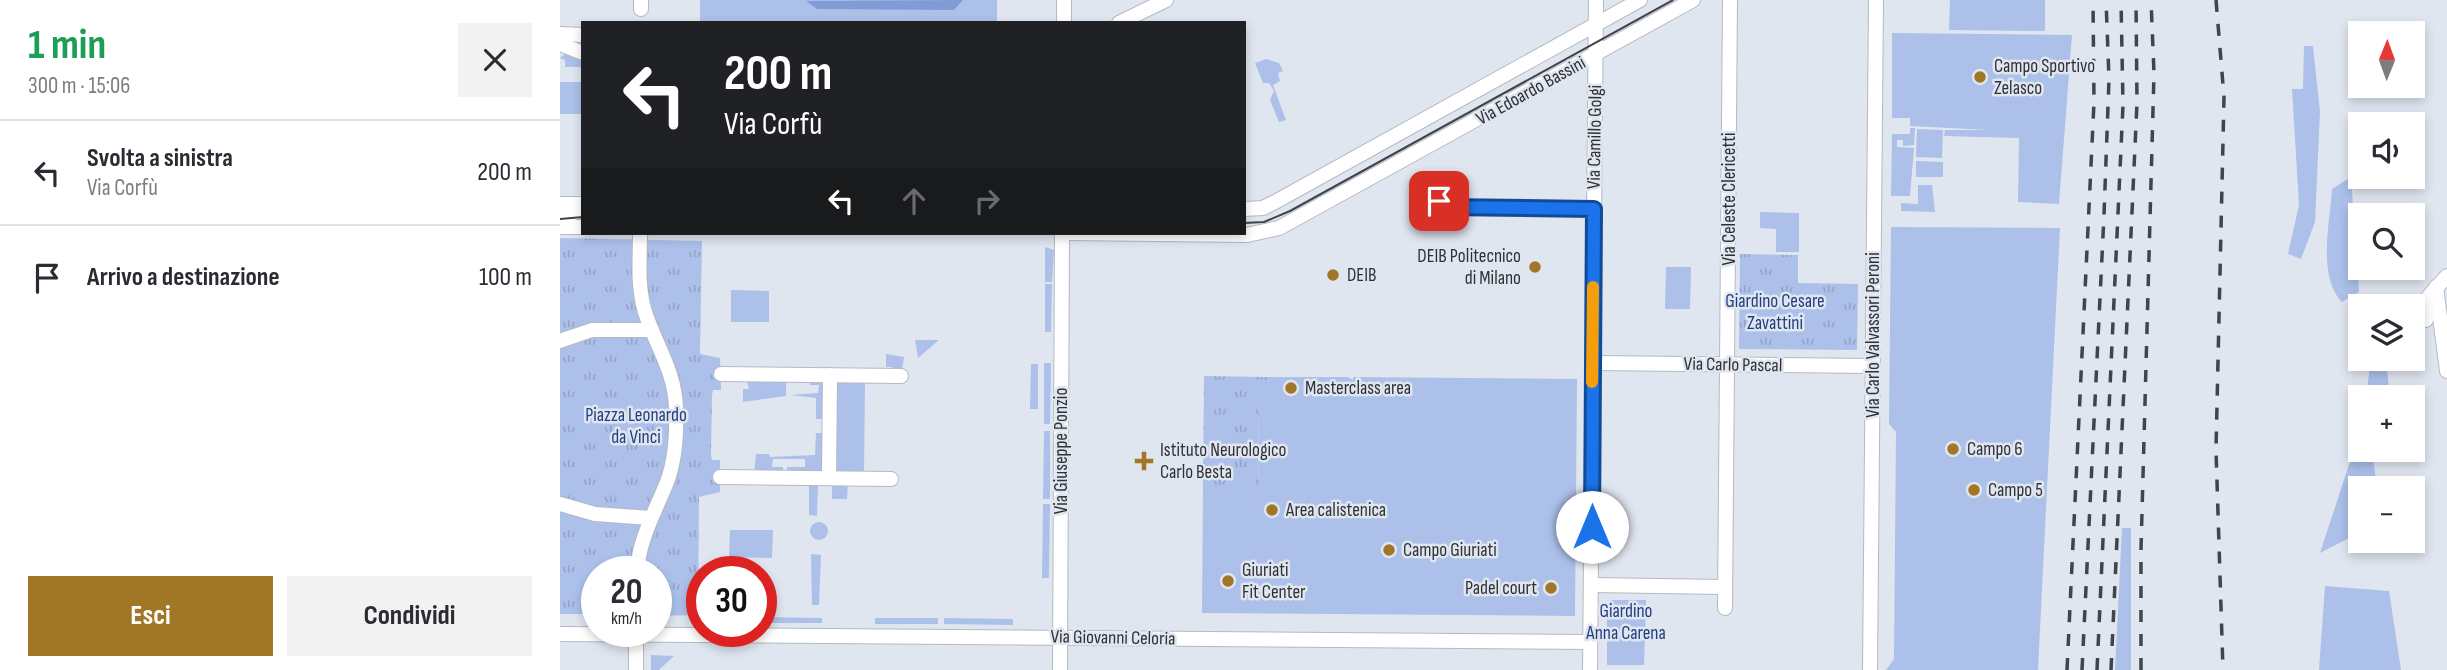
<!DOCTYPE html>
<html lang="it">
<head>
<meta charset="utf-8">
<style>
	:root { --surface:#fff; --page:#f2f2f3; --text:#2b2b33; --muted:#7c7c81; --line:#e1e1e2; --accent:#a17626 }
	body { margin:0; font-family:"Sofia Sans Condensed",sans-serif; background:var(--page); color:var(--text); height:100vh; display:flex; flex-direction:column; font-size:26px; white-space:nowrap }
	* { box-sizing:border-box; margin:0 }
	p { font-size:23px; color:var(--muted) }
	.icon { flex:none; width:38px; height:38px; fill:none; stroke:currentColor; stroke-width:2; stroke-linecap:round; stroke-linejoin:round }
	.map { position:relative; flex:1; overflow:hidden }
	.panel { display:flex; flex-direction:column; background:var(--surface); width:560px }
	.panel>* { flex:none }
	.guide { position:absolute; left:21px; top:21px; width:665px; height:214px; border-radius:0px; box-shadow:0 4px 10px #0003; background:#202124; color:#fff; overflow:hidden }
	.needle { width:46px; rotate:1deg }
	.fabs { position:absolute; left:1788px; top:21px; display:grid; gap:14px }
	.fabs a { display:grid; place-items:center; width:77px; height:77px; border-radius:0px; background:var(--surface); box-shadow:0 4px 10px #0003; font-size:35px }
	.speed { position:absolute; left:21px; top:556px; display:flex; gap:14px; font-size:35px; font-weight:700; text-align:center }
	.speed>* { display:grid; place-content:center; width:91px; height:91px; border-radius:50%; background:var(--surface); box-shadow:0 4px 10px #0003; line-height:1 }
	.speed small { font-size:18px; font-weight:400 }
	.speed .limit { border:10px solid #d22; background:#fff; color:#111 }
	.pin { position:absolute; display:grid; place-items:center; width:60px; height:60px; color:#fff; margin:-30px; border-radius:14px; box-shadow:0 4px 10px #0006 }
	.me { position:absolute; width:77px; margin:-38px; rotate:0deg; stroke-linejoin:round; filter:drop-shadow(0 0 5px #0008) }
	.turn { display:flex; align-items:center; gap:24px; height:147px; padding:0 28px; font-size:32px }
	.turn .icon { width:91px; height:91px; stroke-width:2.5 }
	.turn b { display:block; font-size:49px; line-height:60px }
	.lanes { display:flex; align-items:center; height:66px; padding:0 28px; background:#0003; justify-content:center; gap:35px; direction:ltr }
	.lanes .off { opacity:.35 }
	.round { display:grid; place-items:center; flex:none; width:74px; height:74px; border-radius:0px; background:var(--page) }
	.overview { display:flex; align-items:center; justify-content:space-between; height:119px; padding:0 28px }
	h1 { font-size:42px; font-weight:700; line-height:52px; color:#1e9e55 }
	.action { display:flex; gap:14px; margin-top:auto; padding:14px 28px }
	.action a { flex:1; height:80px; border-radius:0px; background:var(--accent); color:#fff; font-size:28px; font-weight:700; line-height:80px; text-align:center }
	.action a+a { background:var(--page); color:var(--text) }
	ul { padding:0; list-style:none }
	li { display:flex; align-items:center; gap:21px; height:105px; padding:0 28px; border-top:2px solid var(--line) }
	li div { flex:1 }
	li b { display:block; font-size:26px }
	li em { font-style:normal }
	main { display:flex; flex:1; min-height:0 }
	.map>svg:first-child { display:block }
</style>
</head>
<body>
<main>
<section class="panel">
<div class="overview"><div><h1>1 min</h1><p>300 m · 15:06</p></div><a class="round"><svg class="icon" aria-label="close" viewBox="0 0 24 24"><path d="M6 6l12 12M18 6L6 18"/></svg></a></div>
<ul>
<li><svg class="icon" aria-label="left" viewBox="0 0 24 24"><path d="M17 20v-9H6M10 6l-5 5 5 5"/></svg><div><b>Svolta a sinistra</b><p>Via Corfù</p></div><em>200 m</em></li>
<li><svg class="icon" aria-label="arrive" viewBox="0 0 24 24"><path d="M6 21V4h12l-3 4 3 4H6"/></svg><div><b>Arrivo a destinazione</b></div><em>100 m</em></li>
</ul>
<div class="action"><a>Esci</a><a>Condividi</a></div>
</section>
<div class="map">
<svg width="1887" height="670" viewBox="0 0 1887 670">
	<defs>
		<pattern id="park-tufts" width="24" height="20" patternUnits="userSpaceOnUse" patternTransform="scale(1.75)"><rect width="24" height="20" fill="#acc0ea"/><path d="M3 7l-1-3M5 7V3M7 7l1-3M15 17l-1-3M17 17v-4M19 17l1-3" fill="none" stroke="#94a5c9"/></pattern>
	</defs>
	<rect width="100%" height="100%" fill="#e0e6f0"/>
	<g fill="#acc0ea">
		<rect x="140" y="0" width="297" height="23"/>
		<path d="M1390,0h95v31l-96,-1z"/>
		<path d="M1332,33l180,2 -13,169 -41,-2 1,-64 -75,-2 1,-6h44l-79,-4v-8h-18z"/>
		<path d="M1744,46h9l7,66 -5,110 -14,37 -13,-5 11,-49 -7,-116h11z"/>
		<path d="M6,53l17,7v7h-18v-7l-5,-2z"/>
		<path d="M706,59l13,4 4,8 -5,2 2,8 -7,4 13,35 -7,2 -9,-22 4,-9 -5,-8h-6l-8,-20z"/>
		<rect x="0" y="82" width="23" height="32"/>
		<path d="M1350,128h5l-1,17 -11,1v-6h-6v7l17,1 -4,48h-19l1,-62h18z"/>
		<path d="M1357,129l26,1 -1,28 -26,-1z"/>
		<path d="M1356,161l27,1v15h-27z"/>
		<path d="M1791,177l8,115 -17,10c-25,-25 -12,-80 -10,-113z"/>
		<path d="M1358,185h14l3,27 -34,-1v-8l17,1z"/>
		<path d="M1200,212l39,1v39h-23v-23l-16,-1z"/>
		<path d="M1331,227l169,1 -22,442h-152l8,-11 2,-227 -7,-8z"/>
		<path d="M485,247l9,3 -2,32h-7z"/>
		<path d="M1106,267h25l-1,42h-25z"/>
		<path d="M485,284h7l-1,48h-6z"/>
		<path d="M171,290l38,1v31h-38z"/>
		<path d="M355,340h24l-21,18z"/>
		<path d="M326,354l18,3 -2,13 -10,2v-5h-6z"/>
		<path d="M1811,359h19l-3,10 3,28h-24z"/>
		<path d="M484,363h7l-1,61h-6z"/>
		<path d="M471,364h7v45h-8z"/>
		<path d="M186,377l40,1v18l-43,6v-13h6z"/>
		<path d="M707,377h81l5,3v-3l224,2 -2,237 -373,-3 1,-126h55l1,-86h8z"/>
		<path d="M250,378h17v41h-11v-21l-25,-3 27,-2 1,-8h-9z"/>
		<path d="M272,379h33l-1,96h-33z"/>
		<path d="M1801,428v22h11l5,38h-16v47l-2,-2 -39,20z"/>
		<path d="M484,431h6v68h-7z"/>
		<path d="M256,433h11l-1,42 -39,-1v-7h18v-8h-32l-1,8h11v7h-29l2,-20h13l1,3 45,-2z"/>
		<path d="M272,481h16l-1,18h-15z"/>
		<path d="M249,483h9l-1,33 -8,-1z"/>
		<path d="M483,504h7l-1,74h-7z"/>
		<circle cx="259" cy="531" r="9"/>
		<path d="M1562,528h9v142h-16z"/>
		<path d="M170,530h43l-1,28 -43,-1z"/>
		<path d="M251,554l10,1 -2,50h-7z"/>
		<path d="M1765,586l64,5 12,79h-82z"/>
		<path d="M1051,600h35l-2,65h-37v-60z"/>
		<path d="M201,617l61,1v5h-61z"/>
		<rect x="315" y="618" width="63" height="6"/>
		<path d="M384,618l69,1v6l-69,-1z"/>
		<path d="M91,655l23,1 -15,14h-8z"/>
	</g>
	<g fill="url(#park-tufts)">
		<path d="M0,238l142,3 -2,113 20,4 1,32h-8l-1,5 -1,61 1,4h8v32l-21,5 -1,118 -42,1v-44h-59v42h-37z"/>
		<path d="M1180,254l58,1v28l60,1 -1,66 -118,-1z"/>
		<path d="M644,376l63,1v24l-8,1 -1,85h-55z"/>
	</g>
	<path fill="#819cd4" d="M403,0l-9,10 -137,-1 -11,-8z"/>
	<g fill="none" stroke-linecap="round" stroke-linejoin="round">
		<g stroke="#b4b9c3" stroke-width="16">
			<g id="minor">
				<path d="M81,9v-9"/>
				<path d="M504,23v-23"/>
				<path d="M559,23l47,-23"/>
				<path d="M0,34l23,1"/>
				<path d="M0,44l23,9"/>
				<path d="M879,201l10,6 145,2"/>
				<path d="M0,204h23"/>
				<path d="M684,209l19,-1 12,-6 365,-202"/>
				<path d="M0,217l23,-7"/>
				<path d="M0,227h23"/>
				<path d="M508,233l179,2 32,-7 414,-228"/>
				<path d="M1876,287l11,84"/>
				<path d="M1866,320l3,-24 18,-20"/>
				<path d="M0,341l32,-11h60"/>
				<path d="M1033,363l280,3"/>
				<path d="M161,374l180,2"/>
				<path d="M160,477l171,2"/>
				<path d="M269,478l1,-103"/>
				<path d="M0,504l35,10 55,4"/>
				<path d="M77,572c2,-33 18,-60 30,-90 9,-24 10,-49 9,-74 -1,-37 -20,-62 -31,-96 -8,-26 -5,-52 -5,-79"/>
				<path d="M1031,585l134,2"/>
				<path d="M1165,608l5,-608"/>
				<path d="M0,634l1030,8"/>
				<path d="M76,670v-38"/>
				<path d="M500,670l2,-437"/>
				<path d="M1030,670l6,-670"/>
				<path d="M1310,670l6,-670"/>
			</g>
		</g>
		<use href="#minor" stroke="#fff" stroke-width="14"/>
		<g stroke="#414448" stroke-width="2">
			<path d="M0,219l23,-2"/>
			<path d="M684,223l20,-1 26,-11 383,-211"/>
		</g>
		<g stroke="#414448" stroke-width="3.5" stroke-dasharray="12 12" stroke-linecap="butt">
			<path d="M1656,0l8,97 -8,353 7,220"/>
			<path d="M1507,670l27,-568 -1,-102"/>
			<path d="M1522,670l22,-455 5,-136 -3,-79"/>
			<path d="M1537,670l26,-565 -2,-105"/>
			<path d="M1551,670l26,-567 -1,-103"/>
			<path d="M1581,670v-121l13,-476 -3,-73"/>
		</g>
	</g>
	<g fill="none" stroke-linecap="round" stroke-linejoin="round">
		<g stroke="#114b97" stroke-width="18">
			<path id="route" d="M879,201l5,6 150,2 -2,318"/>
		</g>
		<use href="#route" stroke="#1a73e8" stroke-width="12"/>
		<path stroke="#f59e0b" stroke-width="12" d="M1032,382l1,-95"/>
	</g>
	<g fill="#a17626" stroke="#e0e6f0" stroke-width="2.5">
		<circle cx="1420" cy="77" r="7"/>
		<circle cx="975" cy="267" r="7"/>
		<circle cx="773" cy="275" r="7"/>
		<circle cx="731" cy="388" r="7"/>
		<circle cx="1393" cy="449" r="7"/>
		<path d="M580.5 450.5h7v7h7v7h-7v7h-7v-7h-7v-7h7z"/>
		<circle cx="1414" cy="490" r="7"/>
		<circle cx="712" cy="510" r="7"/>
		<circle cx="829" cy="550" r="7"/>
		<circle cx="668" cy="581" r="7"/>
		<circle cx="991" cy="588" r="7"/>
	</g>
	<g text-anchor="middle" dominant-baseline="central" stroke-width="5" stroke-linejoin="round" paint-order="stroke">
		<g font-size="19" fill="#2f3135" stroke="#e0e6f0" text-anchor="start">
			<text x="1434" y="66">Campo Sportivo<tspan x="1434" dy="22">Zelasco</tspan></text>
			<text x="961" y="256" text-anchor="end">DEIB Politecnico<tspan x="961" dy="22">di Milano</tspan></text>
			<text x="787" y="275">DEIB</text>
			<text x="745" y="388">Masterclass area</text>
			<text x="1407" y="449">Campo 6</text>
			<text x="600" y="450">Istituto Neurologico<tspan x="600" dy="22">Carlo Besta</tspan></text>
			<text x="1428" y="490">Campo 5</text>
			<text x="726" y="510">Area calistenica</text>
			<text x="843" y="550">Campo Giuriati</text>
			<text x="682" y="570">Giuriati<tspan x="682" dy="22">Fit Center</tspan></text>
			<text x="977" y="588" text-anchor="end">Padel court</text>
		</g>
		<g font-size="19" fill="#2f3135" stroke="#e0e6f0">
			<text transform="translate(971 91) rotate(-29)">Via Edoardo Bassini</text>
			<text transform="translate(1035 137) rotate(-89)">Via Camillo Golgi</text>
			<text transform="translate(1169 199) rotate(-90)">Via Celeste Clericetti</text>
			<text transform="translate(1313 335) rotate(-90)">Via Carlo Valvassori Peroni</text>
			<text transform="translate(1173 365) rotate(1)">Via Carlo Pascal</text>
			<text transform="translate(501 451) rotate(-90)">Via Giuseppe Ponzio</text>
			<text transform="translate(553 638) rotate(1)">Via Giovanni Celoria</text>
		</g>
		<g font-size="19" fill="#223d80" stroke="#e0e6f0">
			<text x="1215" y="301">Giardino Cesare<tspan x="1215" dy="22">Zavattini</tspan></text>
			<text x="76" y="415">Piazza Leonardo<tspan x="76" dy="22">da Vinci</tspan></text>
			<text x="1066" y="611">Giardino<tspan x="1066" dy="22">Anna Carena</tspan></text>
		</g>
	</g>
</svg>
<div class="fabs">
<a><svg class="needle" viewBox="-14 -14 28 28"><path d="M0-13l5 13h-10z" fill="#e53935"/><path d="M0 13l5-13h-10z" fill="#7c7c81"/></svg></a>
<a><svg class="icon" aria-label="sound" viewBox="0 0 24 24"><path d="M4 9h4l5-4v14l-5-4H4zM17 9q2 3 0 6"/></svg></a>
<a><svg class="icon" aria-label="search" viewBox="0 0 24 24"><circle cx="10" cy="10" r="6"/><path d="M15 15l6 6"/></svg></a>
<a><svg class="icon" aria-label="layers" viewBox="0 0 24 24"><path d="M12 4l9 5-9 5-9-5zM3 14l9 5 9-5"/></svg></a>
<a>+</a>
<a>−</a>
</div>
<div class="speed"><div>20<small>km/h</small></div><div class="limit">30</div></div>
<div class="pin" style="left:879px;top:201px;background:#d93025"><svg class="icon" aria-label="arrive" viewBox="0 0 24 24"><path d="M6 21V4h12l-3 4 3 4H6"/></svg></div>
<svg class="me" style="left:1032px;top:527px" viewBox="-20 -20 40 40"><circle r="19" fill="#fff"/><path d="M0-13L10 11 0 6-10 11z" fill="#1a73e8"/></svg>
<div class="guide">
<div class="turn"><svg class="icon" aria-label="left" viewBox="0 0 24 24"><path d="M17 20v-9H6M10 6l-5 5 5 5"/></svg><div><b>200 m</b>Via Corfù</div></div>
<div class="lanes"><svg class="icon" aria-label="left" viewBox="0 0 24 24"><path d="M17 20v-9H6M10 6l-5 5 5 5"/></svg><svg class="icon off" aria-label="ahead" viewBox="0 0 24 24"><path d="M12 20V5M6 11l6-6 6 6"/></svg><svg class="icon off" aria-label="right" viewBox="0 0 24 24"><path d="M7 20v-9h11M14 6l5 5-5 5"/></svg></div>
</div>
</div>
</main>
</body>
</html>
